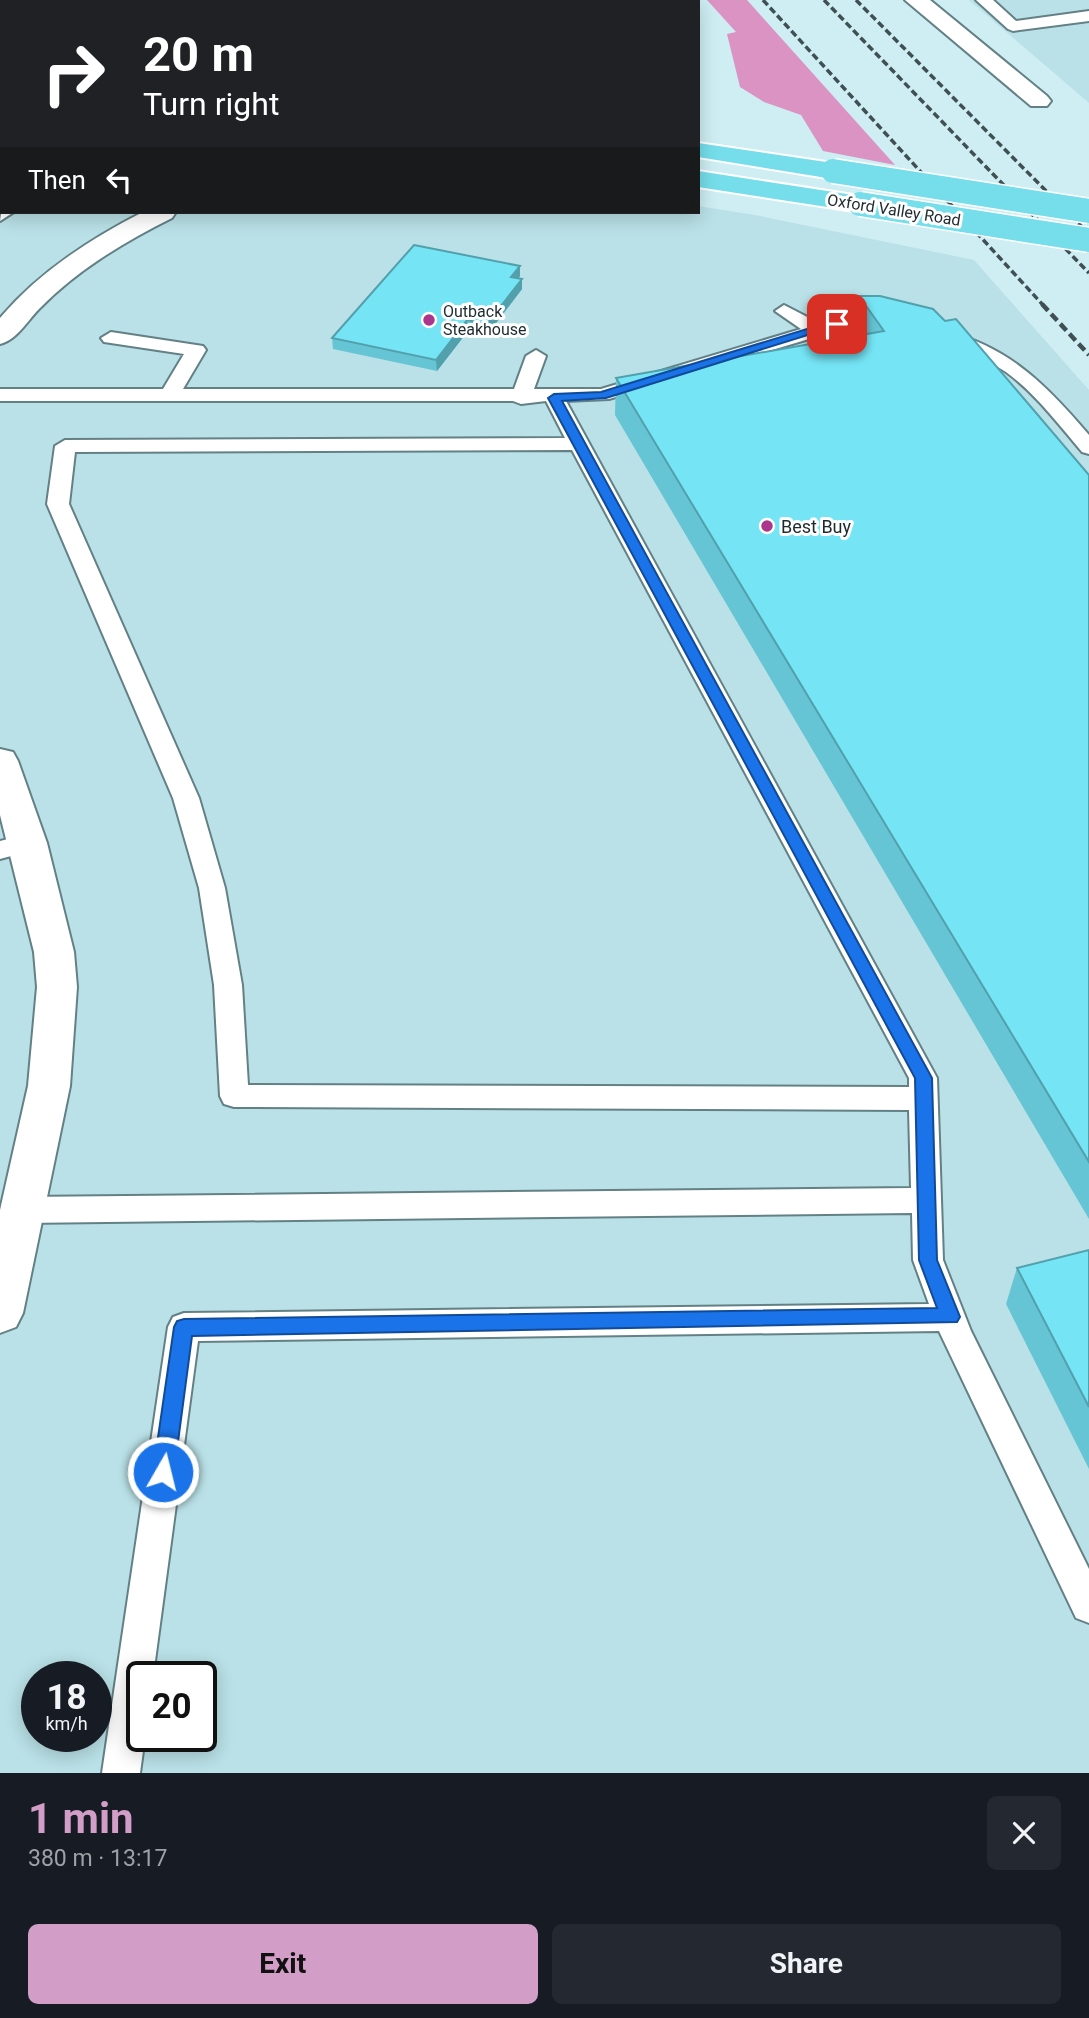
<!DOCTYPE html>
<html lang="en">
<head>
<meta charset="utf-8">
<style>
	:root { --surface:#171b24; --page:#242831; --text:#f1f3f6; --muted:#9ea1a6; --accent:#d29ec7 }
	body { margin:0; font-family:Roboto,sans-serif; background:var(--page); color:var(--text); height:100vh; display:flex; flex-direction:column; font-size:26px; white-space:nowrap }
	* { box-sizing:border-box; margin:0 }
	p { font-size:23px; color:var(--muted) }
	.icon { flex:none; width:38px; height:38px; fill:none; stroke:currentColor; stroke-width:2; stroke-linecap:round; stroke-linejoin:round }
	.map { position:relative; height:1773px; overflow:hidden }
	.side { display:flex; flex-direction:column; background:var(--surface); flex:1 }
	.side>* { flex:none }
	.guide { position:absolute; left:0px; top:0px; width:700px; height:214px; box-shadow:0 4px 18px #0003; background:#202124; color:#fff; overflow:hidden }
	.speed { position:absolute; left:21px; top:1661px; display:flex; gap:14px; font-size:35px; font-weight:700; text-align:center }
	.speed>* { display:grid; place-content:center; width:91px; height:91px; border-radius:50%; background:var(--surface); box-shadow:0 4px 18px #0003; line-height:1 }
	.speed small { font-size:18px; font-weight:400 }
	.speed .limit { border:4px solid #111; border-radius:10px; background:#fff; color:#111 }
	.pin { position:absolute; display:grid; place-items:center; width:60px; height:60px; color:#fff; margin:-30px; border-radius:14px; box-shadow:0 4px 10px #0006 }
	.me { position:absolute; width:77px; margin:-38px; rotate:8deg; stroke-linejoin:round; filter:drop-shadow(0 0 5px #0008) }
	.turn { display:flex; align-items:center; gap:24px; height:147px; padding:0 28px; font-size:32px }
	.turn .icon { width:91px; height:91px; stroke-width:2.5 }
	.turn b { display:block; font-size:49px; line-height:60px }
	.then { display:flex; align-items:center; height:66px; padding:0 28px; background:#0003; gap:14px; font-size:26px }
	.round { display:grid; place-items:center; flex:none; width:74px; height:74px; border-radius:10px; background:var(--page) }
	.summary { display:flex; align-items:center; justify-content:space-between; height:119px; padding:0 28px }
	h1 { font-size:42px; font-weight:700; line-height:52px; color:var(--accent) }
	.cta { display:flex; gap:14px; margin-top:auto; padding:14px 28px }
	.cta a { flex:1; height:80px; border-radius:10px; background:var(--accent); color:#111; font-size:28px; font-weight:700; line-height:80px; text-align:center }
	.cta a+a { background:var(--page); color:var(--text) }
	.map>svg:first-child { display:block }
</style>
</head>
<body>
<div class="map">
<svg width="1089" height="1773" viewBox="0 0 1089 1773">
	<rect width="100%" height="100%" fill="#ceeef3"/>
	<g fill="#b9e1e7" fill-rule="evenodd">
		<path d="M216,0h478l2,2h-466z"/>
		<path d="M969,0h120v103z"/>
		<path d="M0,100l2,112h696v-6l57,9 219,45 115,130v1383h-1089zM37,1676h59v60h-59zM142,1676h59v60h-59z"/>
	</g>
	<path fill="#da93c3" d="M707,0h40l148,165 -72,-14 -22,-36 -37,-13 -24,-15 -13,-53 9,-2z"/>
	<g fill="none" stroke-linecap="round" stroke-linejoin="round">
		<g stroke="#638085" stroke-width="4">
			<g id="service">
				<path d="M365,0h16l-17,2z"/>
				<path d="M439,0h16l-17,2z"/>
				<path d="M976,0h17l23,21 73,-10v10l-76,10 -5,-2z"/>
				<rect x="0" y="139" width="2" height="10"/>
				<rect x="0" y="184" width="2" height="10"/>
				<path d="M2,207v5h12l-14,9z"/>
				<path d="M784,305l35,18 45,-8 26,3 10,6c-7,8 -47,4 -61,6l-230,69 -43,2 371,677 6,182 28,71 118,238v54l-13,-5 -137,-287 -741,10 -45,335h-11v60h3l-5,37h-38l66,-446 5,-10 11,-4 745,-9 -16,-44 -1,-47 -890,10 -11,-4 -4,-9 4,-9 11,-4 889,-9 -2,-78 -675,-3 -10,-3 -4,-8 -6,-111 -15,-97 -26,-90 -126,-294 8,-58 10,-6 500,-2 -19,-37 -25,3 -8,-3h-513v-12h163l21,-35 -80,-12 -3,-4 10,-6 92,14 3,4 -23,39h331l12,-33 10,-6 10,6 -12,33h67l200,-60 -26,-18zM572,450l337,628v9l-661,-2 -6,-100 -17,-97 -26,-90 -130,-294 6,-52z"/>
				<path d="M948,332c63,16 100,55 141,103v19l-7,-2c-24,-28 -46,-58 -76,-80 -15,-11 -61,-25 -68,-34z"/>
				<path d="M28,834l9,3 4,6 -4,6 -37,10v-18z"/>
			</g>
		</g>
		<g stroke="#638085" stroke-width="4">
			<g id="minor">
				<path d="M905,0h25l117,96 4,5 -4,5h-16z"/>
				<path d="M143,212h33l-4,6c-48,24 -95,52 -133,91 -12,12 -22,31 -39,35v-26c39,-46 90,-79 143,-106z"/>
				<path d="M0,749l13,3 5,9 29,82 27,109 3,35 -7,99 -47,227 -7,14 -16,6v-123l28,-124 9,-99 -3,-35 -34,-137z"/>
			</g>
		</g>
		<g stroke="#fff" stroke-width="4">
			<g id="primary">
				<rect x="0" y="62" width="2" height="15"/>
				<path d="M698,143l135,20 9,3 4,5 -4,5 -9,3 -135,-22z"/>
				<path d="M698,171l162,25 9,3 4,5 -4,5 -9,3 -162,-25z"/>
			</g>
		</g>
		<use href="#service" fill="#fff" fill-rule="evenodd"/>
		<use href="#minor" fill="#fff" fill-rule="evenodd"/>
		<use href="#primary" fill="#75deea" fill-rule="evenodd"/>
		<g stroke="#3f4f52" stroke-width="3.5" stroke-dasharray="7 3.5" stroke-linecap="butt">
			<path d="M763,0l280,305"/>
			<path d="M824,0l265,273"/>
			<path d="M856,0l233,234"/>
		</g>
		<path stroke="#3f4f52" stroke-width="4.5" stroke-dasharray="9 4.5" stroke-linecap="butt" d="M1042,304l47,51"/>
		<g stroke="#fff" stroke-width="27" stroke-linecap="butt">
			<g id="primary-bridge">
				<path d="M833,171l256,40"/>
				<path d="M860,204l229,36"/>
			</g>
		</g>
		<use href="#primary-bridge" stroke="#75deea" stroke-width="24"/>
	</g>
	<g fill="#65c5d4">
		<path d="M520,276l-1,2 3,11 -35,46 -19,-4 -31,40 -104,-22 -1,-11z"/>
		<path d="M859,296l230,179v744l-474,-804 1,-37 241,-43 -3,-3z"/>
		<path d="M1089,1250v219l-83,-165 11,-36z"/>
	</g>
	<g fill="#52a0ac">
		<path d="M520,266v10l-8,11 -1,-10z"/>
		<path d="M522,279v10l-35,46v-11z"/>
		<path d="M467,320l1,11 -31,40 -1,-11z"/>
	</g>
	<g fill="#75e5f6" stroke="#52a0ac" stroke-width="2">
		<path d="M414,245l106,21 -9,11 11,2 -35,45 -20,-4 -31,40 -104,-22z"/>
		<path d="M859,296h21l53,13 12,12 11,-2 133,156v687l-473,-784 268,-47z"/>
		<path d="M1089,1250v157l-72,-139z"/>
	</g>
	<path fill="#1a73e8" stroke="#114b97" stroke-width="2" d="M833,321l10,3 -237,74 -44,3 370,677 5,182 23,57 -3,5 -765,14 -18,136 -3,7 -8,3 -7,-3 -3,-7 21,-145 3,-6 7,-2 753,-11 -18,-48 -4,-182 -367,-680 6,-4 47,-2z"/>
	<g fill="#ab368e" stroke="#fff" stroke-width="2.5">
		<circle cx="429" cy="320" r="7"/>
		<circle cx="767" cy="526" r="7"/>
	</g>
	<g text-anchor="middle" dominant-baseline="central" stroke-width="6" stroke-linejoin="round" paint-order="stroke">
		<g font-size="16" fill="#1e2b2d" stroke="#fff">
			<text transform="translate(894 210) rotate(9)">Oxford Valley Road</text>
		</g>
		<g font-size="16" fill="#1e2b2d" stroke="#fff" text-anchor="start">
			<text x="443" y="311">Outback<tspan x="443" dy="18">Steakhouse</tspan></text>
		</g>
		<g font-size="18" fill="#1e2b2d" stroke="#fff" text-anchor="start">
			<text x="781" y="526">Best Buy</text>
		</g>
	</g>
</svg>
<div class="speed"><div>18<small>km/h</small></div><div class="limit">20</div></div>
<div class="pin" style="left:837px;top:324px;background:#d93025"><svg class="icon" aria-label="arrive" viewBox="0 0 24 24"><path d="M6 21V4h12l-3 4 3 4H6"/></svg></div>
<svg class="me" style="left:163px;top:1472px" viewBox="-20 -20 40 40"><circle r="17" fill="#1a73e8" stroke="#fff" stroke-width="3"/><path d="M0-11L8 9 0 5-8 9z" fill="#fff"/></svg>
<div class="guide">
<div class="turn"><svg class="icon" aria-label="right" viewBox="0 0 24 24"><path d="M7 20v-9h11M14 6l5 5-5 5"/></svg><div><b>20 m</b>Turn right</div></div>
<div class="then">Then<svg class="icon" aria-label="left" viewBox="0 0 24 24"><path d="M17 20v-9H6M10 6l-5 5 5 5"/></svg></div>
</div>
</div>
<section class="side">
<div class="summary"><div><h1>1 min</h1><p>380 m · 13:17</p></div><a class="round"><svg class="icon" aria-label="close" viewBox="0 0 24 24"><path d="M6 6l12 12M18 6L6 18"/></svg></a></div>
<div class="cta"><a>Exit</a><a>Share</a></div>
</section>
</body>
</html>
